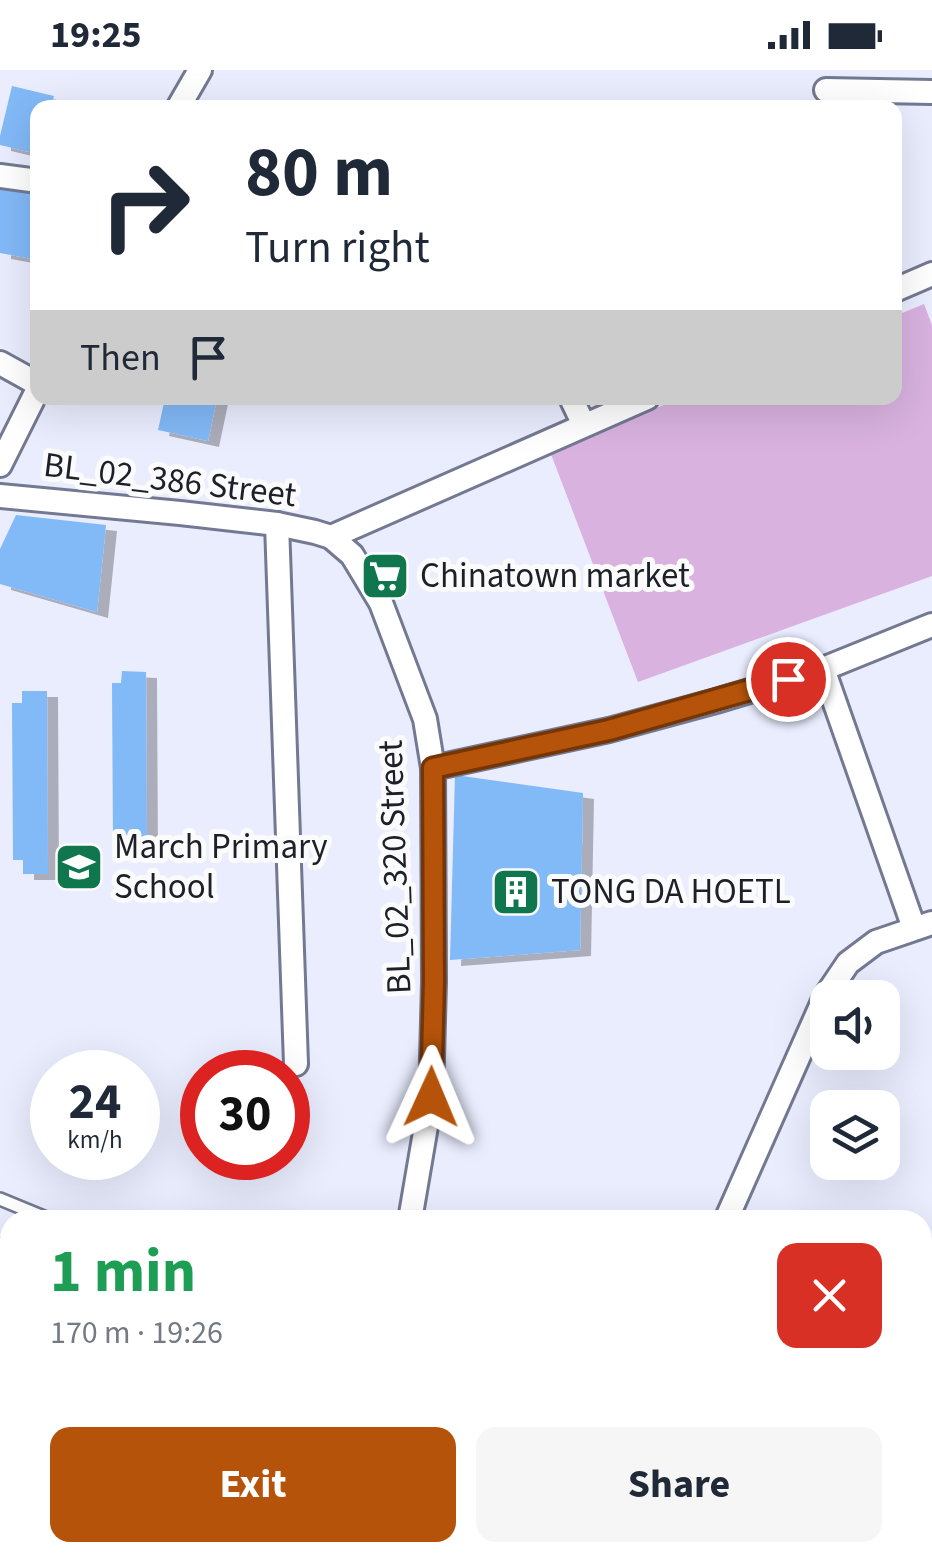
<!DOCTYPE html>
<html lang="en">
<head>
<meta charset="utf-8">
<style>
	:root { --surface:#fff; --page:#f6f6f7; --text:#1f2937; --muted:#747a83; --accent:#b45309 }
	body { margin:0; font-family:"Source Sans 3",sans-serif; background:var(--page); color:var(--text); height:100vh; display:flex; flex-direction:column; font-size:38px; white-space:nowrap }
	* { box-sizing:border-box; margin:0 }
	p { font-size:32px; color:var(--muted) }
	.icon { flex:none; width:55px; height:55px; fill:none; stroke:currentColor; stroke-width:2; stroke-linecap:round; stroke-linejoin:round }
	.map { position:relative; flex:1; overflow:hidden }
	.sheet { position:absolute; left:0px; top:1140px; width:932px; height:352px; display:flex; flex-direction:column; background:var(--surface); border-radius:30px 30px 0 0; box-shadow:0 10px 40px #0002 }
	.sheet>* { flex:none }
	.guide { position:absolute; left:30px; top:30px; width:872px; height:305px; border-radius:20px; box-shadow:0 10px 40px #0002; background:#fff; color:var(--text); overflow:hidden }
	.buttons { position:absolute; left:810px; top:910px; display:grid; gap:20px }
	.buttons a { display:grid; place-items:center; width:90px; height:90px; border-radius:20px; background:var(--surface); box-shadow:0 10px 40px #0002; font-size:50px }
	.speed { position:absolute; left:30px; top:980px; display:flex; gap:20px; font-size:50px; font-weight:700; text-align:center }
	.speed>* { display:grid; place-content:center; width:130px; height:130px; border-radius:50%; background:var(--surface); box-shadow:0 10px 40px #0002; line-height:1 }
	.speed small { font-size:25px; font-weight:400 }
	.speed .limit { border:15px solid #d22; background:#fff; color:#111 }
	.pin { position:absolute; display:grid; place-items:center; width:85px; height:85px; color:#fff; margin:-42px; border:5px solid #fff; border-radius:50%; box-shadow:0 2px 10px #0007 }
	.me { position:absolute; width:110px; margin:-55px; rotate:1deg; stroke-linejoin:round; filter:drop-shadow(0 0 8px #0008) }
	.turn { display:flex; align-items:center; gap:35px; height:210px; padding:0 50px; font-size:45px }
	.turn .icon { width:130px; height:130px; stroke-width:2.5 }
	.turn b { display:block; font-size:70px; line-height:85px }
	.then { display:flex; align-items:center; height:95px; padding:0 50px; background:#0003; gap:20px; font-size:38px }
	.round { display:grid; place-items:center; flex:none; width:105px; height:105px; border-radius:20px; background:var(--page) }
	.summary { display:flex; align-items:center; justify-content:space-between; height:170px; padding:0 50px }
	h1 { font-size:60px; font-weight:700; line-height:75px; color:#1e9e55 }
	.primary-button { display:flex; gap:20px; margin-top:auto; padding:20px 50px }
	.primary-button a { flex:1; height:115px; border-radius:20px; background:var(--accent); color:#fff; font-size:40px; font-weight:700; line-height:115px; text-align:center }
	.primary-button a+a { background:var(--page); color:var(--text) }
	.status { display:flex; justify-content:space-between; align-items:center; height:70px; padding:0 50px; background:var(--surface); direction:ltr }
	.status svg { height:28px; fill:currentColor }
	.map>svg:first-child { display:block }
</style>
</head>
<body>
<div class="status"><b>19:25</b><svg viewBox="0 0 49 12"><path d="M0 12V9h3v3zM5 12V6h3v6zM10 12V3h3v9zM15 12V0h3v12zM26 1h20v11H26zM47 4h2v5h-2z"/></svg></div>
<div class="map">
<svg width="932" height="1492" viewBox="0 0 932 1492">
	<defs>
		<filter id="shadow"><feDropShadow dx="11" dy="6" stdDeviation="0" flood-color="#0004"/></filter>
	</defs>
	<rect width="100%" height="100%" fill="#e9edfe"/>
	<path fill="#d9b2e0" d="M924,234l8,21v251l-294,106 -89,-233 133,-51h213v-82z"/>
	<g fill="#82b9f7" filter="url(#shadow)">
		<path d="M12,16l42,10 -3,12h-13v46l-38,-9v-9z"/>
		<path d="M0,118l38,7v65l-38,-7z"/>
		<path d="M165,328h52l-9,43 -50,-11z"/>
		<path d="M16,445l90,10 -9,87 -97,-28v-35z"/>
		<path d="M122,601l24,1 1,183h-25v-14h-9l-1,-158h9z"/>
		<path d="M22,621h25l1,183h-25v-14h-10l-1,-157h10z"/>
		<path d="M455,705l128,18 -3,157 -130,10z"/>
		<path d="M0,1167l10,3v96l-10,-3z"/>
		<path d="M630,1482h65l-1,10h-65z"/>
	</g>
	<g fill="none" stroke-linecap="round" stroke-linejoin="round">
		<g stroke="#737992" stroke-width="16">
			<path id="lane" d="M0,1129l51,21"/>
		</g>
		<g stroke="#737992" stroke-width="28">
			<g id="street">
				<path d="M826,20l106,2"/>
				<path d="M178,38l22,-38"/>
				<path d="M0,106l38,5"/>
				<path d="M895,220l37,-16"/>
				<path d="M0,293l38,21"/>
				<path d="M571,328l13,27"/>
				<path d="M0,395l38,-76"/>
				<path d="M0,426l180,17 97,11 38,8 16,5 21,18 29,48 44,116 8,49 1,214 -3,115 -21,123"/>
				<path d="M277,454l19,540"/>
				<path d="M331,467l316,-139"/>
				<path d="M823,599l91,259"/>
				<path d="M433,698l176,-38 107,-29 107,-32 109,-44"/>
				<path d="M726,1150l99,-223 23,-34 28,-21 56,-19"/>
				<path d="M922,1308l10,-21"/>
				<path d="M922,1478l10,4"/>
				<path d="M345,1492l2,-10"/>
				<path d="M850,1492l3,-10"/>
			</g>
		</g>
		<use href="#lane" stroke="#fff" stroke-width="11"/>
		<use href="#street" stroke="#fff" stroke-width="22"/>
	</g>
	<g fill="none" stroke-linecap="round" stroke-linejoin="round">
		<g stroke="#753606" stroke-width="25">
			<path id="route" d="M431,1027l3,-115 -1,-214 176,-38 179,-51"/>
		</g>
		<use href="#route" stroke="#b45309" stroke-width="18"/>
	</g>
	<defs>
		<g id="supermarket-square" transform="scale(2.5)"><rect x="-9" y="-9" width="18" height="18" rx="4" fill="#0f764e" stroke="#fbfbfb"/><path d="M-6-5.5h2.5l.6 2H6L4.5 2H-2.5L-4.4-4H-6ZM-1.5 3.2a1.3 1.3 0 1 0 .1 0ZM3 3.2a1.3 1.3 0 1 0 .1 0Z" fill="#fff"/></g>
		<g id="school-square" transform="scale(2.5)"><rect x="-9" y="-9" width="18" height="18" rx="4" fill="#0f764e" stroke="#fbfbfb"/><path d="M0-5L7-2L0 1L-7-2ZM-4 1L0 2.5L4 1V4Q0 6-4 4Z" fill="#fff"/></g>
		<g id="building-square" transform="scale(2.5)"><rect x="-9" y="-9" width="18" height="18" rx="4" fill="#0f764e" stroke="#fbfbfb"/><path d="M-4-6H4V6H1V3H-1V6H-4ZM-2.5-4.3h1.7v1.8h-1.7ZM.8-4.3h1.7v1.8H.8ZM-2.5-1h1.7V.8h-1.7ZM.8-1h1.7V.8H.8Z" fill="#fff"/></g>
	</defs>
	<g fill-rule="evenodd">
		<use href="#supermarket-square" x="385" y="506"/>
		<use href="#school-square" x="79" y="797"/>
		<use href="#building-square" x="516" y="822"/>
	</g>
	<g text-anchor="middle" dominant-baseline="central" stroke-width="10" stroke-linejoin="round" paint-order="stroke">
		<g font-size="35" fill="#1d1f29" stroke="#fbfbfb">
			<text transform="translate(170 410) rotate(7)">BL_02_386 Street</text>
			<text transform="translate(395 797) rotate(-92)">BL_02_320 Street</text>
		</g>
		<g font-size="35" fill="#1d1f29" stroke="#fbfbfb" text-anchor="start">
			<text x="420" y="506">Chinatown market</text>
			<text x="114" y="777">March Primary<tspan x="114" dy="40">School</tspan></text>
			<text x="551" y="822">TONG DA HOETL</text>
		</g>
	</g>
</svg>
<div class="buttons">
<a><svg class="icon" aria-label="sound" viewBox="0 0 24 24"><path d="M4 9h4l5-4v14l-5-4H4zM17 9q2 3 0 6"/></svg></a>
<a><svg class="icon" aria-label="layers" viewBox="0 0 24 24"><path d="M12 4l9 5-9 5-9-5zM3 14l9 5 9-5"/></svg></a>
</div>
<div class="speed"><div>24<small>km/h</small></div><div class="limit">30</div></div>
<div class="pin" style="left:788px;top:609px;background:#d93025"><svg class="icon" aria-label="arrive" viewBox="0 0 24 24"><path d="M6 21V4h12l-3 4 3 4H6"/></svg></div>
<svg class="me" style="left:431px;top:1027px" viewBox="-20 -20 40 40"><path d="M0-17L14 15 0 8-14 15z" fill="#b45309" stroke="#fff" stroke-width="4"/></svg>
<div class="guide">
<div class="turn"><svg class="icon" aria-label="right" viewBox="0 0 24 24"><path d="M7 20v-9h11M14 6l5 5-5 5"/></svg><div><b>80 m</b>Turn right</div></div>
<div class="then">Then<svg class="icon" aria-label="arrive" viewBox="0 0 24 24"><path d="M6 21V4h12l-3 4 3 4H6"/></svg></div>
</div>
<section class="sheet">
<div class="summary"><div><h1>1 min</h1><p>170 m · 19:26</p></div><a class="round" style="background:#d93025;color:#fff"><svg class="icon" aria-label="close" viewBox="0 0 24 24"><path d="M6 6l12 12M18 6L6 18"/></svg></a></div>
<div class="primary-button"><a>Exit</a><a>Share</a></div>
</section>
</div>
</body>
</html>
